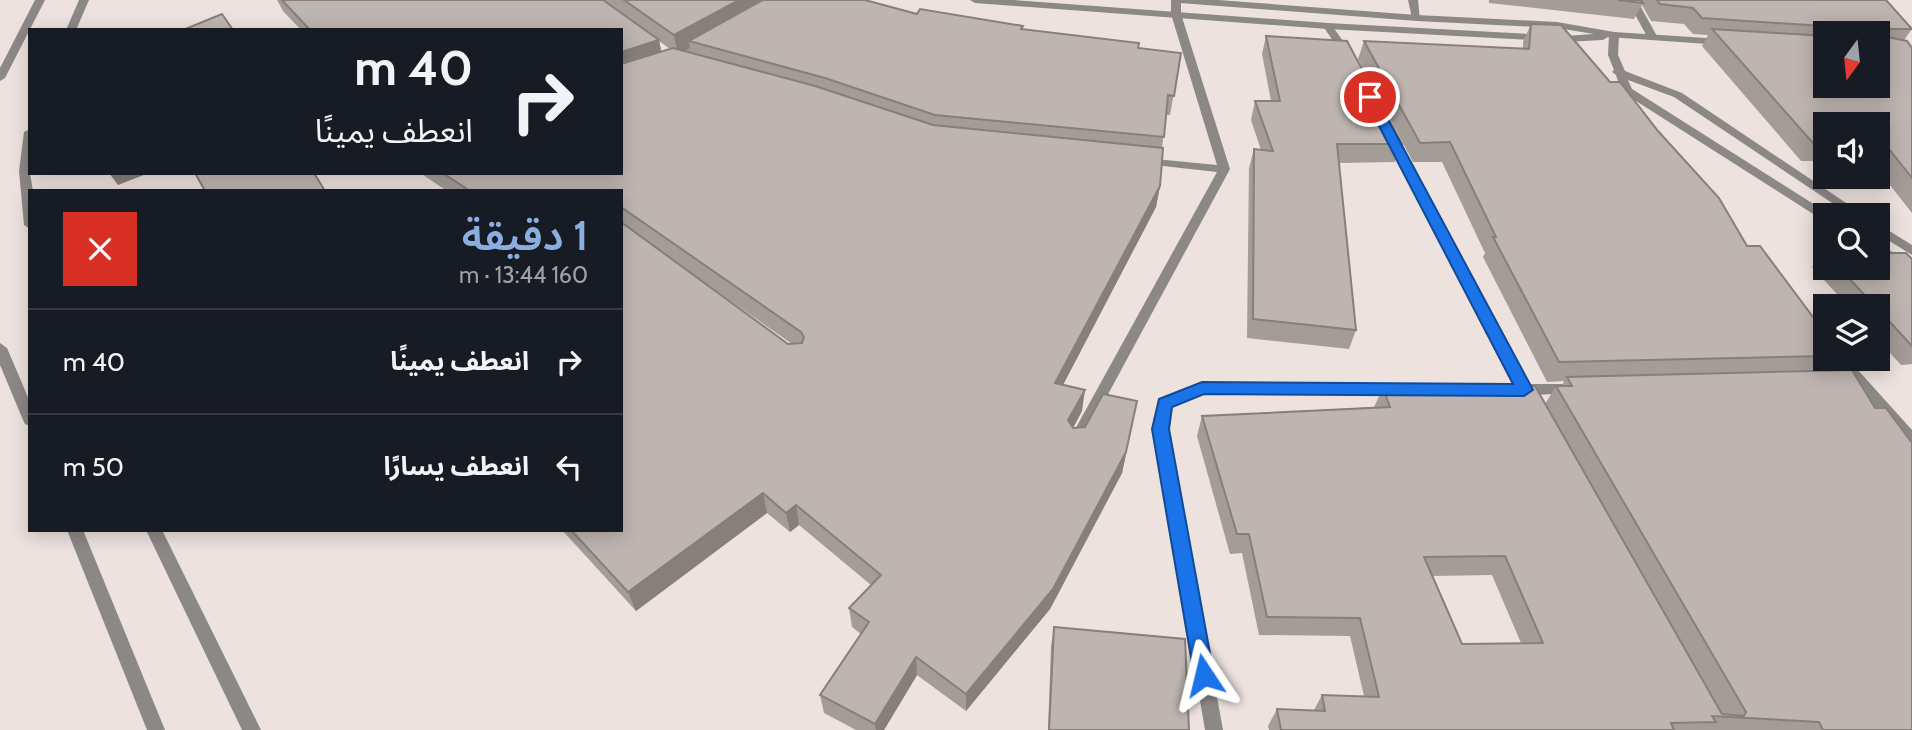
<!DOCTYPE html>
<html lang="ar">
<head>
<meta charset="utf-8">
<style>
	:root { --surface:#171b24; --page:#20242c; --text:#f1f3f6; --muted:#9ea1a6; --line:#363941; --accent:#8baee0 }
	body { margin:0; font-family:Cabin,"Noto Sans Arabic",sans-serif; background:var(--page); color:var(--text); direction:rtl; height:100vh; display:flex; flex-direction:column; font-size:26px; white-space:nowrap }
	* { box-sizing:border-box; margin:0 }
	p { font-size:23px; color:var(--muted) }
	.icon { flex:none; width:38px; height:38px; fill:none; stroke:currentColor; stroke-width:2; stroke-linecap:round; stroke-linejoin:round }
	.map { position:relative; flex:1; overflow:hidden; direction:ltr }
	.panel { position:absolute; left:28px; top:189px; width:595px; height:343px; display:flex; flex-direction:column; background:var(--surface); border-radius:0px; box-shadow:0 4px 18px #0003; direction:rtl }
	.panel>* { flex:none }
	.guide { position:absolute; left:28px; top:28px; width:595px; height:147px; border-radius:0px; box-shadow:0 4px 18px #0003; direction:rtl; background:#171b24; color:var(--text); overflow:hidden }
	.needle { width:46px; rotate:195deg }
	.controls { position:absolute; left:1813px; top:21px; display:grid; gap:14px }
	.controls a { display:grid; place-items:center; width:77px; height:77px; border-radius:0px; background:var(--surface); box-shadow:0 4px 18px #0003; font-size:35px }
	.pin { position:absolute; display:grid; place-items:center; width:60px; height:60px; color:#fff; margin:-30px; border:4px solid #fff; border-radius:50%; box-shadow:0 2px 7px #0007 }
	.me { position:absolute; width:77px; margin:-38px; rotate:350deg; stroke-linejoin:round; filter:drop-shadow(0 0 5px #0008) }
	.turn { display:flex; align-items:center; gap:24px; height:147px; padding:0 35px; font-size:32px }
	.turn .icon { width:91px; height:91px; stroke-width:2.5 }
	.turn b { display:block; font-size:49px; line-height:60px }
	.round { display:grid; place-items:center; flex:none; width:74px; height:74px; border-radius:0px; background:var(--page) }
	.overview { display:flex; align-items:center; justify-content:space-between; height:119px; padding:0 35px }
	h1 { font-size:42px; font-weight:600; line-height:52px; color:var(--accent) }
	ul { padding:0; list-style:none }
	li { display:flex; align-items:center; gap:21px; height:105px; padding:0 35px; border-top:2px solid var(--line) }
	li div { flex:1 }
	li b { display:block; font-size:26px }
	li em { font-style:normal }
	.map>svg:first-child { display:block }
</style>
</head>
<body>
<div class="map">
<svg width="1912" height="730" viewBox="0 0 1912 730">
	<rect width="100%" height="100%" fill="#ede2dd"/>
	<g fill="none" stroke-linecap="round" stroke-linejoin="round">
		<g fill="#8c8886" fill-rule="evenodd">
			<path d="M1171,0h10v14l49,155 -150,277h-10l-2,-4 149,-270 -72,-8 -6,-3 6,-3 72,7 -46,-151z"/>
			<path d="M1408,0h10l2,20 -8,-2z"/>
			<path d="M1627,0h10l21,38 -1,2h-8z"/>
			<path d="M1325,24h6l21,30 -1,2h-8l-20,-30z"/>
			<path d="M1614,32l5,3 -1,20 7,16 57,22 182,122h-14l-176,-118 -46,-17 4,9 199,126h-6v5l-4,-1 -185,-118 -9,1 -8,-13 1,-2 -4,-12 -4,-3 2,-2 -6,-15 1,-20z"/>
			<path d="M1391,134l6,3 132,247h42l5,1 2,4 -2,4 -42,2 -7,4 -11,-5 -2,-4 2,-4 -131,-249z"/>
			<path d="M1878,224l34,21v10l-34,-21z"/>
			<path d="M1878,244l34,19v10l-34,-19z"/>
			<path d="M1833,359h15l64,71v16l-5,-2z"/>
			<path d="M1203,383l196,1 5,1 2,4 -2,4 -5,1 -195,-1 -33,14 -3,22 55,301h-18l-51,-301 5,-29z"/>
		</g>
		<g fill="#8c8886" fill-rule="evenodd">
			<path d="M35,0h10l-40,78 -5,3v-13z"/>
			<path d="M79,0h10l-13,30h-10z"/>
			<path d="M970,0h44l314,23 237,13 29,-2 -37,-6 -140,-7 -237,-18 -5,-3h43l199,15 140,7 57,10 108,7 5,3 -5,3 -114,-8 -5,3 -38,2 -237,-13 -353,-26z"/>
			<path d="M30,129v44l3,18h-3v38l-6,-4 -5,-54 5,-39z"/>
			<path d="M0,343l7,5 23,54v24l-5,-2 -2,-4 -23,-55z"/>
			<path d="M67,530h16l82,200h-18z"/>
			<path d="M146,530h16l99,200h-19z"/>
		</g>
	</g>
	<g fill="#a49c97" fill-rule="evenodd">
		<path d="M277,0h588l52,14 106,15 116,19 42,5 -11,62h-4l-4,33 -2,38 -4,21 -93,178 19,26 -9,17 60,-6 -11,51 -72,136 -84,102 -49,-36 -33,55h-28l-32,-17 -4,-18 41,-61 -9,-7 -3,-19 22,-23 -72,-60 -9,7 -23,-19 -131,98 -74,-81h59v-339h-174l-27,-18h201v-143h-320l-18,-19zM659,41l11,8 -9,2zM685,269l107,75h-4z"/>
		<path d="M1489,0h397l26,29 -8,11 8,8v165l-34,-43v-46h-53v37h-24l-99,-115 6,-11 -15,-1 -9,-10 -33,-3 -9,-16 -8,14 -145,-16zM1825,33h53l-53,53z"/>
		<path d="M1531,24l216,222 78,87v26h14l-10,11 83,360h-643l-1,-4 9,-17 37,1 8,-15 42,1 -14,-60 -91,-1 -17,-82 -12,1 -33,-118 5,-20 172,-9 9,-19 162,16 11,-18h6l2,-5 -17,1 -64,-125 2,-4 -43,-91h-29l-55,-103 6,-18 159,8v-7zM1492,575l29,68 -59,1 -30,-68z"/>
		<path d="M1266,36l136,108 -7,18 -56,1 17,167 -7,19 -102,-11 2,-170 5,-19 7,1 -10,-30 4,-19h16l-9,-47z"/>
		<path d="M1824,251h1v17h53l34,-9v105l-11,1 -23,-25v-34h-30l-36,-39z"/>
		<path d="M1054,627l135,103h-141l3,-84z"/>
	</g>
	<g fill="#867f7b">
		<path d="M739,0h38l-88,41 1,7 -12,7 -4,-20z"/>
		<path d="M659,40l4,20 -42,14v-22z"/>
		<path d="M109,173h40l-31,12z"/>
		<path d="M1160,186l-4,21 -103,197 2,-21z"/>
		<path d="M1085,390l-3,21 -16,30 2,-21z"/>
		<path d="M1137,401l-15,72 -72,136 -84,102v-17z"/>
		<path d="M763,493l4,20 -131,98 -8,-19z"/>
		<path d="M796,505l3,20 -9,7 -4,-19z"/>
		<path d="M916,657l1,18 -33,55h-8l-1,-6z"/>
	</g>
	<g fill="#bfb5b0" stroke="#867f7b" stroke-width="2" fill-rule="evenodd">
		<path d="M282,0h321l56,40 -38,12v-22h-311z"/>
		<path d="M624,0h115l-65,35z"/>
		<path d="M763,0h102l52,14 3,-5 103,17 -2,3 118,14 -1,5 43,5 -7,43 -6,-1 -4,42 -229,-22 -110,-37 -136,-37z"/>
		<path d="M1618,0h23l2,3z"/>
		<path d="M1657,0h229l26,29h-22l-3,8 20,4 5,7v130l-27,-34h-7v-20h-53v19h-12l-101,-114 113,7v50h53v-53h-41l1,-6 -136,-9 -9,-10 -33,-4z"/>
		<path d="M222,14l11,16h-50z"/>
		<path d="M1531,24l30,1 49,57h10l38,49 61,67 28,48h13l65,87v23l-266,6 -66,-125h3l-46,-95 -30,1 -56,-102 165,8z"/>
		<path d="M1266,36l81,5 55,103h-65l19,186 -103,-11 1,-170 19,2 -18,-50h25z"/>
		<path d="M673,48l142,38 118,39 230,23 -3,38 -105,197 30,7 -17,30 5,8 12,-1 18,-33 34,7 -11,51 -73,137 -87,105 -50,-37 -41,67 -55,-29 49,-73 -20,-14 32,-33 -85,-70 -10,8 -23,-20 -135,99 -57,-62h50v-308l167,122 14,-1 2,-6 -3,-5 -180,-125v-16h-151l-27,-18h178v-109z"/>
		<path d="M195,173h119l11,18h-120z"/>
		<path d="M1878,253h28l6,6v87l-34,-37v-3h-3l-36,-38h39z"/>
		<path d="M1852,370l23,38h11l26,35v287h-89l-4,-8 -107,-6 4,6 -45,1 3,7h-393l-4,-21 48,2 -3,-16 57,2 -19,-79 -93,-1 -18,-83h-12l-35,-118 188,-9 -7,-19 152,-2 187,328 22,2 2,-4 -190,-326h16l-5,-9zM1505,556l38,87 -81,1 -38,-87z"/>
		<path d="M1054,627l131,12 4,91h-140z"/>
	</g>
	<path fill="#1a73e8" stroke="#114b97" stroke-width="2" d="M1370,93l6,4 157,293 -9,6 -320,-2 -32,13 -3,22 45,246 -2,7 -8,3 -7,-3 -3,-7 -42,-246 7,-30 43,-17 311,2 -149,-287z"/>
</svg>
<div class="controls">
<a><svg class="needle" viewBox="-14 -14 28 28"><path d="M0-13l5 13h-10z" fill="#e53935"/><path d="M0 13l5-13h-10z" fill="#9ea1a6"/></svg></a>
<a><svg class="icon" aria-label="sound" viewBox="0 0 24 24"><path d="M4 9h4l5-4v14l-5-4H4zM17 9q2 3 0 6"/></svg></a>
<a><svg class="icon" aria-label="search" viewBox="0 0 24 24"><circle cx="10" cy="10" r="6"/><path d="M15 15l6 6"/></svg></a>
<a><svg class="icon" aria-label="layers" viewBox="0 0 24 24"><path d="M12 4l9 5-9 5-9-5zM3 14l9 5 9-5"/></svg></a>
</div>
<div class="pin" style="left:1370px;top:97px;background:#d93025"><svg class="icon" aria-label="arrive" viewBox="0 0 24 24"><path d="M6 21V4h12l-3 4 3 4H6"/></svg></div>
<svg class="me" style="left:1204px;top:675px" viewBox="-20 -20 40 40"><path d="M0-17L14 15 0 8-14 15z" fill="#1a73e8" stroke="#fff" stroke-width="4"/></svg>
<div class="guide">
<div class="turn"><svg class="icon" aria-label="right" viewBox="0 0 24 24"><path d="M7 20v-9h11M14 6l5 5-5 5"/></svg><div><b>40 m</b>انعطف يمينًا</div></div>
</div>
<section class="panel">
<div class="overview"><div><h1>1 دقيقة</h1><p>160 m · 13:44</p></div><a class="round" style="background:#d93025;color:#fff"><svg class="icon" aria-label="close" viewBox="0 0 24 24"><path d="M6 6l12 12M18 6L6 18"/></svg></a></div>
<ul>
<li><svg class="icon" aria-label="right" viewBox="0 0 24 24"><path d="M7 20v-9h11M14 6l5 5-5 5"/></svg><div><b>انعطف يمينًا</b></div><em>40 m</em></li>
<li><svg class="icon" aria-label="left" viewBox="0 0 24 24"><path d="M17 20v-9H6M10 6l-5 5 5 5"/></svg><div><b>انعطف يسارًا</b></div><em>50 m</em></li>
</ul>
</section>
</div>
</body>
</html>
